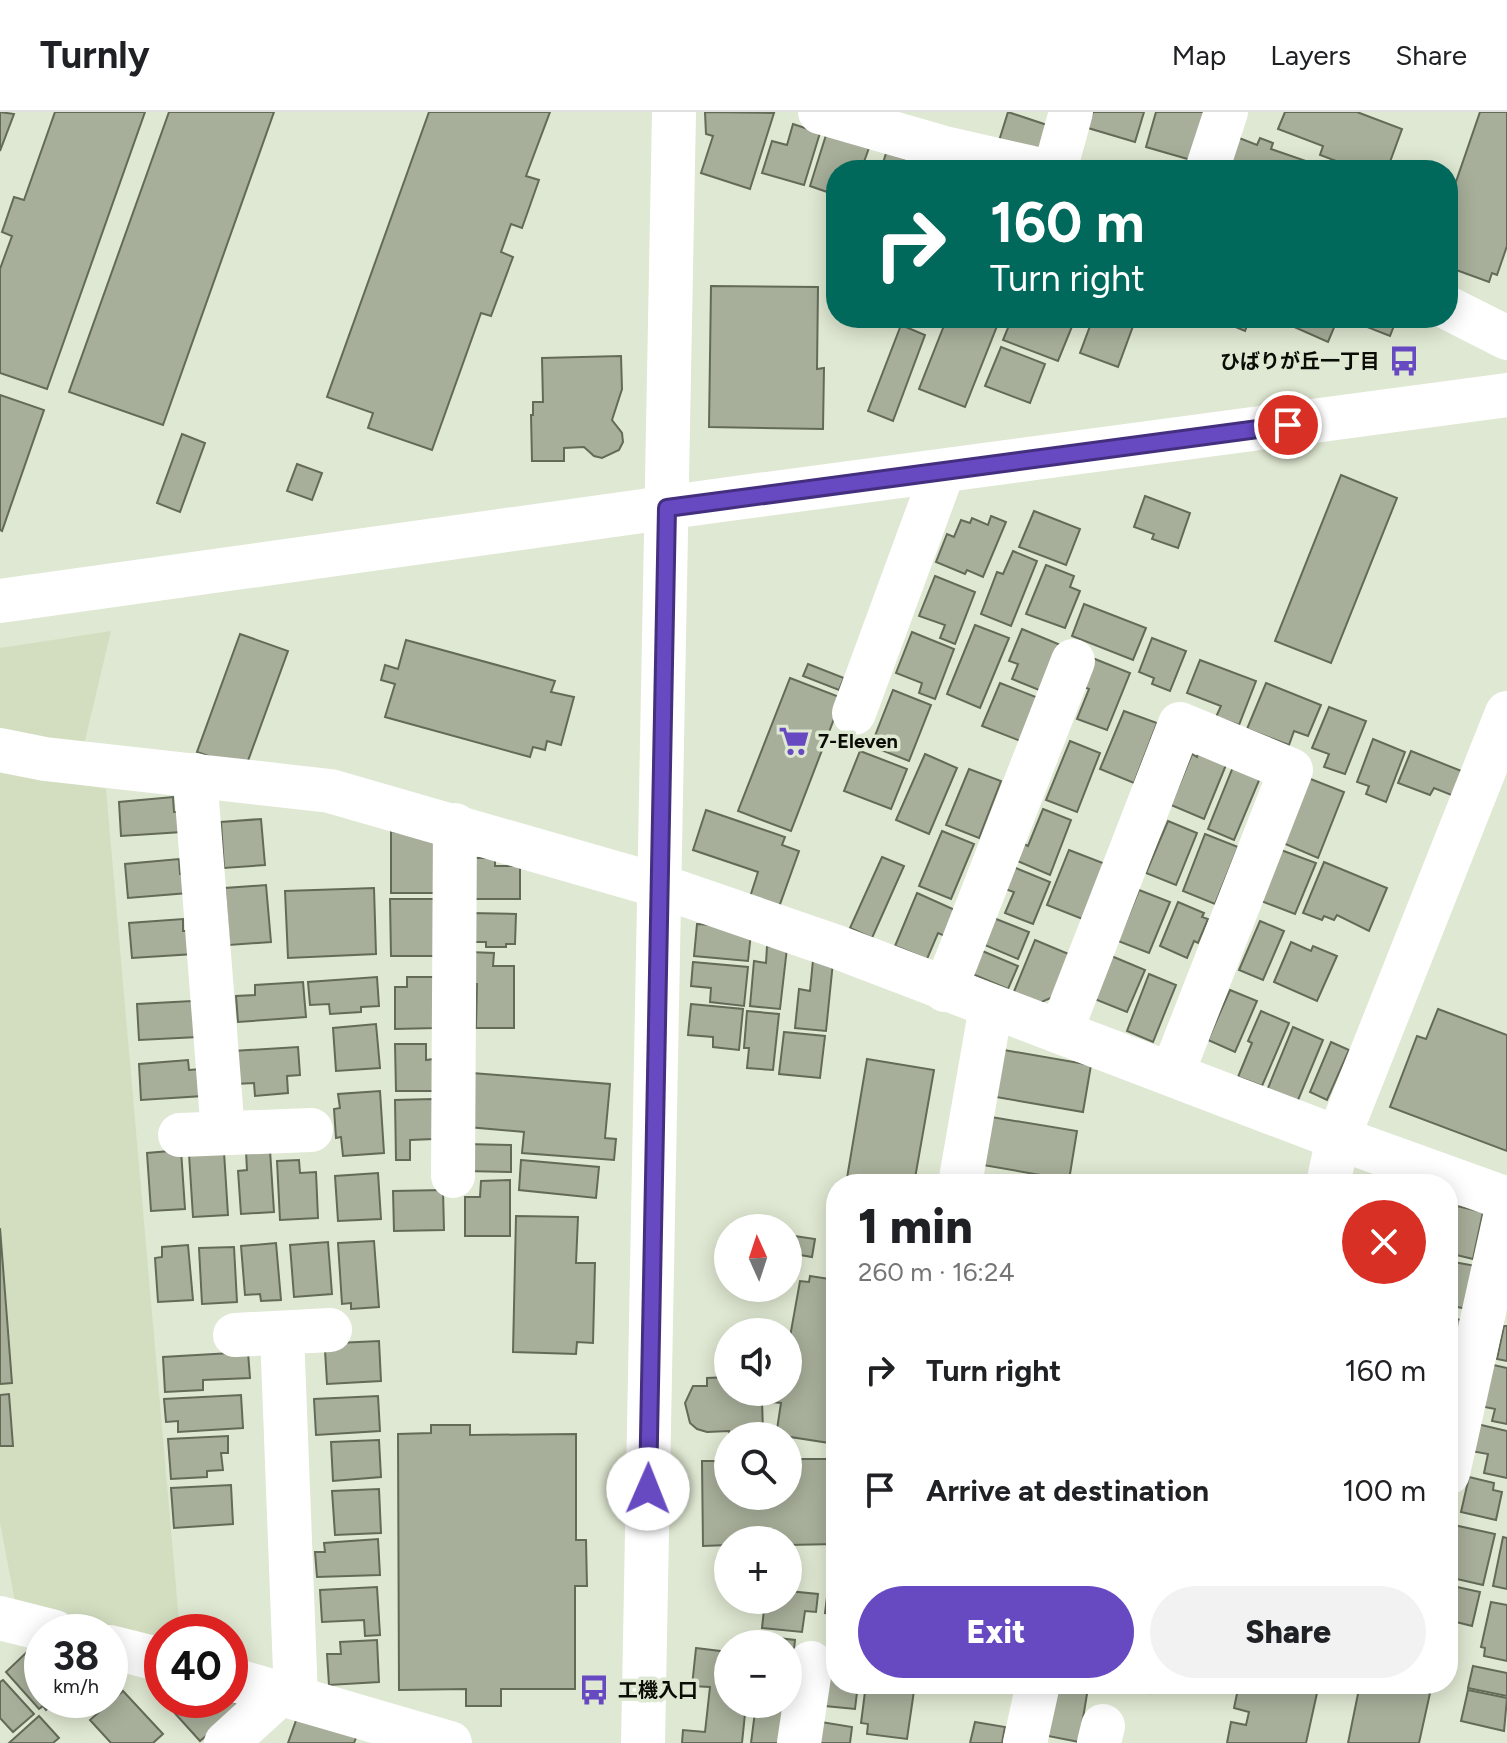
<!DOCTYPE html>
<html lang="en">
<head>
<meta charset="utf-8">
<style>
	:root { --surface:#fff; --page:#f2f2f2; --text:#202124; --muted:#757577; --line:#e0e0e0; --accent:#6749c2 }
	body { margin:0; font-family:Figtree,"Noto Sans JP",sans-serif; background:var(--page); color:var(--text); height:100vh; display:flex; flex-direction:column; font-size:30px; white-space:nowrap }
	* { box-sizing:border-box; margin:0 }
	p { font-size:26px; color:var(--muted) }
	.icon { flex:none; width:44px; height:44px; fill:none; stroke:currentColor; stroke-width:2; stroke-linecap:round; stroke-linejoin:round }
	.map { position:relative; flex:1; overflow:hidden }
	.drawer { position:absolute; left:826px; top:1062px; width:632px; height:520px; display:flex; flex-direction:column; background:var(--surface); border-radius:32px; box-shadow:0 4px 20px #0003 }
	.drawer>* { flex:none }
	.top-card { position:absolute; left:826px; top:48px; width:632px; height:168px; border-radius:32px; box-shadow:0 4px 20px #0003; background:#00695c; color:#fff; overflow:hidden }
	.needle { width:52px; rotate:357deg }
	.tools { position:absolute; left:714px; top:1102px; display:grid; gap:16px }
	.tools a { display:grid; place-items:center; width:88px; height:88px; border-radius:50%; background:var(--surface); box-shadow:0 4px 20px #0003; font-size:40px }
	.speed { position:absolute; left:24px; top:1502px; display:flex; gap:16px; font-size:40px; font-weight:700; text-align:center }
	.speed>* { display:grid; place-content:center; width:104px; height:104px; border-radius:50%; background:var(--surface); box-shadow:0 4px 20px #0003; line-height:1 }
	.speed small { font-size:20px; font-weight:400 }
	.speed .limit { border:12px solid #d22; background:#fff; color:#111 }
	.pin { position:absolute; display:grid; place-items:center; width:68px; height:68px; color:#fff; margin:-34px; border:4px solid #fff; border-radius:50%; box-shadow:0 2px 8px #0007 }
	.me { position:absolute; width:88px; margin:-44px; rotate:1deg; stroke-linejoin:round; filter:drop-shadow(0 0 6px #0008) }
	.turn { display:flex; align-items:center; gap:28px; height:168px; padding:0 32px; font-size:36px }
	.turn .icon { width:104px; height:104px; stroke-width:2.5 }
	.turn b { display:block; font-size:56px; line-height:68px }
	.round { display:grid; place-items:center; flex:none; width:84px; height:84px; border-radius:42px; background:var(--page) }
	.summary { display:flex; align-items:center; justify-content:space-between; height:136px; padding:0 32px }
	h1 { font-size:48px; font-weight:800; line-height:60px }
	.action { display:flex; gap:16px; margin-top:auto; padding:16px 32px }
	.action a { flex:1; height:92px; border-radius:48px; background:var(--accent); color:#fff; font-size:32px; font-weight:800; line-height:92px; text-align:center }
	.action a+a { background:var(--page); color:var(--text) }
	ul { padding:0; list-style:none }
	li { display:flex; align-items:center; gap:24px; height:120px; padding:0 32px }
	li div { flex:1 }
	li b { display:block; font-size:30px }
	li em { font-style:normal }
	header { display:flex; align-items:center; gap:48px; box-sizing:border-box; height:112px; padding:0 40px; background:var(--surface); border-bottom:2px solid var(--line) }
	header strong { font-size:38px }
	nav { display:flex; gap:44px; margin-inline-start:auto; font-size:28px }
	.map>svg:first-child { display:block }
</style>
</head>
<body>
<header>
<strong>Turnly</strong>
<nav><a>Map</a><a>Layers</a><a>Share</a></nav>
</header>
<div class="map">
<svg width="1507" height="1631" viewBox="0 0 1507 1631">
	<rect width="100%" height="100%" fill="#dfe8d2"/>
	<path fill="#d3dec1" d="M111,519l-36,152 31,6 74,843h-18v7l-146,-32 -16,-84v-875z"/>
	<g fill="#a7af9a" stroke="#636b58" stroke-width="2">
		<path d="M0,0l14,2 -14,37z"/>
		<path d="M55,0h90l-98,277 -47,-16v-104l12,-33 -10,-4 12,-35 10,3z"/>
		<path d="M169,0h105l-111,313 -94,-33z"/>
		<path d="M429,0h121l-24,64 13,4 -17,48 -11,-4 -10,28 12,5 -22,59 -10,-3 -49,137 -64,-22 5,-15 -46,-16z"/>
		<path d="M705,0l69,1 -24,76 -49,-16 12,-37 -7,-2z"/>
		<path d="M1008,0l45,15 -9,31 -46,-14z"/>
		<path d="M1093,0h51l-9,30 -47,-14z"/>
		<path d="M1156,0h49l-14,48 -45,-13z"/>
		<path d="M1285,0h72l45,17 -15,41h-27l-40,-15 3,-9 -45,-17z"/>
		<path d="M1480,0h27v134l-10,29 -5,-2 -3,9 -41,-15v-62z"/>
		<path d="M793,12l27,9 -16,52 -42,-12 10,-32 15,4z"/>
		<path d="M826,23l43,13 -8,22h-25v25l-26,-9z"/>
		<path d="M1234,24l23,9 3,-7 13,5 -2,6 38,13 -3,8h-85z"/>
		<path d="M886,41l29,9 -3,8h-31z"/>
		<path d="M711,174l107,1 -1,82 7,-1 -1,61 -114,-2z"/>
		<path d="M947,206h28l22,8 -32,81 -46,-18z"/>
		<path d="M1012,206h46l15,6 -15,37 -55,-21z"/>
		<path d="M1093,206h43l-18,49 -38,-14z"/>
		<path d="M1214,206h36l-5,13z"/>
		<path d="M1274,206h64l-10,24z"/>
		<path d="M1359,206h38l-7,18 -33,-13z"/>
		<path d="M901,213l24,10 -32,86 -25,-10z"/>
		<path d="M1001,235l44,17 -15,39 -45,-17z"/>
		<path d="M621,244l1,33 -10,31 10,13 1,9 -4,8 -17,8 -8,-2 -10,-9 -20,1v13h-32l-1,-46h2v-13h10l-1,-44z"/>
		<path d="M0,283l44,15 -42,121 -2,-1z"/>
		<path d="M182,322l23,9 -25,69 -23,-9z"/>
		<path d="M297,352l25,9 -10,27 -25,-9z"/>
		<path d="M1341,363l56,23 -66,165 -56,-22z"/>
		<path d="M1145,384l45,17 -12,35 -26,-9 2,-5 -20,-7z"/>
		<path d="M1034,399l46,18 -14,36 -47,-18z"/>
		<path d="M991,404l15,6 -23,55 -16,-7 -2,4 -29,-12 11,-28 7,3 7,-17 9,3 2,-5 16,7z"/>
		<path d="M1013,439l24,10 -26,65 -30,-12 16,-42 6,2z"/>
		<path d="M1046,453l28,11 -4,11 10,4 -15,37 -39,-14z"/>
		<path d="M935,464l40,16 -20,52 -15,-6 5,-13 -26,-9z"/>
		<path d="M1084,492l62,24 -13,32 -61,-24z"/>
		<path d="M975,513l34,13 -29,70 -33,-14z"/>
		<path d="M1022,517l41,17 -19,46 -32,-13 6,-15 -9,-3z"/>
		<path d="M912,520l42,17 -19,50 -16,-6 3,-10 -26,-10z"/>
		<path d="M240,522l48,17 -43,118 -48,-17z"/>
		<path d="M1152,526l34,13 -16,40 -18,-7 2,-6 -15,-6z"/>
		<path d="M406,528l149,41 -4,11 23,5 -13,48 -14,-4 -2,9 -12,-3 -3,10 -145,-40 10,-33 -14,-4 4,-15 13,4z"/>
		<path d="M1090,545l40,16 -23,57 -30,-11 12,-30 -5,-2z"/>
		<path d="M1200,548l56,21 -17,44 -23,-8 5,-11 -34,-13z"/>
		<path d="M808,552l36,14 -5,12 -36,-14z"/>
		<path d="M790,566l52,20 -51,133 -53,-20z"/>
		<path d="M1000,571l41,16 -18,43 -41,-16z"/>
		<path d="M1266,571l55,22 -13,31 -14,-5 -5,14 -42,-16z"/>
		<path d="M893,578l38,15 -22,56 -38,-15z"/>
		<path d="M1329,595l37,14 -21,53 -21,-7 5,-13 -17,-6z"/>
		<path d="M1124,599l33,12 -23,60 -34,-14z"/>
		<path d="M1373,627l32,13 -19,50 -20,-8 3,-8 -12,-4z"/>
		<path d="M1070,629l30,12 -23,59 -31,-12z"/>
		<path d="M860,639l47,18 -16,40 -47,-18z"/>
		<path d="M1411,639l53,21 -10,24 -20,-8 -4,7 -32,-12z"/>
		<path d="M925,642l32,14 -28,66 -33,-14z"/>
		<path d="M1192,642l5,3 1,-3 28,11 -22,54 -33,-14z"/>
		<path d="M1233,655l27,11 -26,62 -26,-11z"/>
		<path d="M969,657l32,12 -22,57 -33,-13z"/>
		<path d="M1308,666l36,14 -26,66 -35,-15z"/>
		<path d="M173,685l1,15h6l2,20 -61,4 -2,-34z"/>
		<path d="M1043,697l28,11 -21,55 -35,-15 7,-17 6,3z"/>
		<path d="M706,698l79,27 -3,8 17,6 -20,56 -29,-10 8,-25 -65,-22z"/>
		<path d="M261,707l4,46 -41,3 -3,-46z"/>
		<path d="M1168,709l29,12 -21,52 -30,-12z"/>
		<path d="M391,719l44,9v53h-44z"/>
		<path d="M942,719l32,13 -23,55 -32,-13z"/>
		<path d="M1205,722l33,13 -23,57 -32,-13z"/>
		<path d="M1069,738l39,15 -23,55 -38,-15z"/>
		<path d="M1281,738l35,13 -21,51 -34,-13z"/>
		<path d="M882,745l22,9 -32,72 -22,-10z"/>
		<path d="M471,746h24v8h25v33h-49z"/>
		<path d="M179,747l1,15h7l1,19 -60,5 -3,-34z"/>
		<path d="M1324,750l63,26 -18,43 -32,-16 -3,5 -10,-4 -2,4 -19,-7z"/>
		<path d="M1011,754l39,16 -17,42 -28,-11 9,-21 -12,-4z"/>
		<path d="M266,773l5,57 -42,3 -4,-57z"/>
		<path d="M374,776l2,66 -88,4 -3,-67z"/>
		<path d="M1139,778l31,12 -21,51 -31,-12z"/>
		<path d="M917,781l38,17 -10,26 -7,-3 -11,26 -32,-13z"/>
		<path d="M390,787h45v57h-44z"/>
		<path d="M1178,790l26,11 -2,4 6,2 -10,24 -4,-2 -7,17 -27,-12z"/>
		<path d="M470,801l46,1 -1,30h-9v3h-20v-5h-17z"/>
		<path d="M991,805l38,15 -11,27 -38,-16z"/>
		<path d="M183,807v12h9l2,23 -62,4 -3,-35z"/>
		<path d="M1260,809l24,10 -21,49 -24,-10z"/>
		<path d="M697,812l30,2 24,7 -3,28 -54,-5z"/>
		<path d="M1035,828l36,15 -18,42 -16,7 -24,-10z"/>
		<path d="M1291,830l20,9 2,-5 24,10 -20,45 -43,-19z"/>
		<path d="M767,834l20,2 -7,61 -30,-3 4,-45 12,2z"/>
		<path d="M980,838l38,16 -10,23 -38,-16z"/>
		<path d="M469,840l25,1 -1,13h21v62h-38l1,-44h-8z"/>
		<path d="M1109,843l36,15 -18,42 -35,-14z"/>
		<path d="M813,848l20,2 -7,69 -31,-3 4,-39 11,2z"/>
		<path d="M693,850l55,5 -4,39 -34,-4 1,-14 -20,-2z"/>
		<path d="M1149,862l27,11 -23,57 -26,-11z"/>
		<path d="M377,865l2,29 -18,1v5l-31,2 -1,-10 -19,1 -2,-23z"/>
		<path d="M407,865h28l1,51 -41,1v-42h12z"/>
		<path d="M303,870l3,35 -68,5 -2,-26 19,-1v-10z"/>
		<path d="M1230,878l27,11 -22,51 -27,-12z"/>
		<path d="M192,889l6,36 -59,3 -2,-36z"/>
		<path d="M691,892l52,5 -4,41 -26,-3v-10l-25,-2z"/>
		<path d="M1438,897l69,26v116l-117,-44 27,-71 9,3z"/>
		<path d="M747,899l32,3 -6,56 -26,-2 2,-20h-5z"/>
		<path d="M1261,899l28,12 -27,63 -24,-9 14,-34 -4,-2z"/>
		<path d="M376,912l4,44 -44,3 -3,-43z"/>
		<path d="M1293,915l30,13 -27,65 -30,-12z"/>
		<path d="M784,920l41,4 -5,42 -41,-4z"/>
		<path d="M1331,930l18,8 -22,50 -17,-8z"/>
		<path d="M395,932h31v16l8,-1v32h-38z"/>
		<path d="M298,935l2,28 -13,1 1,17 -33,3 -1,-13 -19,1 -2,-33z"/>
		<path d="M1004,938l87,15 -8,47 -87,-15z"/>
		<path d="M867,947l67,11 -20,114h-68z"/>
		<path d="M188,948l1,10 12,-1 2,27 -62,4 -2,-36z"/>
		<path d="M472,961l138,11 -5,54 11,1 -2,21 -92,-7 2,-21 -56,-5z"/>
		<path d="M380,979l4,62 -41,3 -2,-19 -5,1 -2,-29 6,-1 -2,-14z"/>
		<path d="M433,987v40l-23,1v20h-14l-1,-60z"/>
		<path d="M991,1005l86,14 -8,49 -86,-15z"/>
		<path d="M465,1032l46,1v27l-46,-1z"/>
		<path d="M181,1038l4,59 -34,2 -4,-58z"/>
		<path d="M270,1038l4,62 -33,2 -3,-43 9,-1 -1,-19z"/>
		<path d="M224,1040l4,63 -35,2 -4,-63z"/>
		<path d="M299,1048l1,13 16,-1 2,46 -38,2 -3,-59z"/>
		<path d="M521,1048l78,7 -3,31 -77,-8z"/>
		<path d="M378,1061l3,46 -43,2 -3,-45z"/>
		<path d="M510,1068v56h-45v-39h15l1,-16z"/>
		<path d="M443,1078l1,40 -50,1 -1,-40z"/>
		<path d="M1448,1092l35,8 -10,47 -25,-6z"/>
		<path d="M516,1104l62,1 -2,46h19l-2,80 -16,-1 -1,12 -63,-2z"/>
		<path d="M0,1116l12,155 -12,1z"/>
		<path d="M788,1123l27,4 -3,18 -24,-4z"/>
		<path d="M374,1129l5,66 -28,2v-6l-9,1 -4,-61z"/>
		<path d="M328,1130l4,52 -38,3 -4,-52z"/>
		<path d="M276,1131l5,57 -20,1 -1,-7 -15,1 -4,-49z"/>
		<path d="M188,1133l5,55 -35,2 -3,-44 7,-1v-10z"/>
		<path d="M234,1135l3,55 -35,2 -3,-56z"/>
		<path d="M1448,1149l28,5 -9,43 -19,-4z"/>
		<path d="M810,1164l26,4v164l-46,-7v22h46v85l-48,1v-5h-60v5l-25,1 -1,-85h26v35h60v-60h-12l5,-33 -19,-2 1,30h-15v5h-18l-1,-5 -22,1 -10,-3 -7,-6 -5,-20 8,-17h14v-8l21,-1v15h60v-44l12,-67 9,1z"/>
		<path d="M1448,1202l9,1 -1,4 11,2 -7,33 -12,-2z"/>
		<path d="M1504,1214h3v35l-10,-2z"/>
		<path d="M379,1229l2,40 -54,3 -2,-34 12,-7z"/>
		<path d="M248,1240l2,26 -47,2v10l-38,2 -2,-35z"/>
		<path d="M1489,1252l18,4v56l-15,-3 3,-12 -15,-3z"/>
		<path d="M9,1282l4,52h-13v-51z"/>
		<path d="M241,1283l2,33 -65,4v-11l-12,1 -2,-23z"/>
		<path d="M378,1284l2,35 -64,4 -2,-36z"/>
		<path d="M1477,1312l30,7v47l-23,-5 4,-19 -17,-3z"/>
		<path d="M431,1313h39v10l106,-1v106h10l1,46h-12v103h-74v17h-35v-17l-67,1 -1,-256 33,-1z"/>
		<path d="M228,1324v17h-7l2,17 -16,1v6l-36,2 -3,-40z"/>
		<path d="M379,1328l2,37 -48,4 -2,-39z"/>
		<path d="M1469,1365l25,6 -1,7 9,2 -6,28 -35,-8z"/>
		<path d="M231,1373l2,39 -59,4 -3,-40z"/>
		<path d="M379,1377l2,44 -46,2 -3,-44z"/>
		<path d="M1454,1413l41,9 -12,51 -35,-8v-25z"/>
		<path d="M1503,1425l4,1v51l-14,-3z"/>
		<path d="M378,1427l2,36 -63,2 -2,-25h10l-1,-9z"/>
		<path d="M1448,1473l32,7 -8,34 -24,-6z"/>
		<path d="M377,1475l3,48 -15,1 -1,-16 -42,2 -2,-32z"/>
		<path d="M788,1479l30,3 -2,18 -11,-1 -3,21 -40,-4 3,-28h23z"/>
		<path d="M827,1485l9,1v39l-5,-1 3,-22 -9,-1z"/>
		<path d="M1491,1490l16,3v56l-23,-5 1,-8 -4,-1z"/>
		<path d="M760,1524l35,4 -5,50 -2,-46h-29z"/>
		<path d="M377,1528l2,42 -50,3 -2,-31h14l-1,-12z"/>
		<path d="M696,1536l32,4v52h18l-4,39h-60l1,-13 22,2 5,-45 -18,-1z"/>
		<path d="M28,1539l14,15v34h15l-11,10 -3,-4 -4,3 -33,-37z"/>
		<path d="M832,1541l4,1v30h22l-3,25 -30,-3z"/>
		<path d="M1473,1554l34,7v23l-39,-8z"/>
		<path d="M3,1568l31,34 -21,18 -13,-14v-36z"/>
		<path d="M866,1572h49l-8,55 -40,-5 1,-10 -7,-1z"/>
		<path d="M1053,1572l35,4 -9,54 -36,-7z"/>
		<path d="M1110,1572h41l-1,9 -41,-7z"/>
		<path d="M1239,1572h80l-13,59h-79l4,-21 15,3 3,-13 -15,-4z"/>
		<path d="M1360,1572h72l-13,59h-71z"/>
		<path d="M1468,1578l39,8 -3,33 -43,-10z"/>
		<path d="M123,1579l40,43 -10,9h-42l-21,-23z"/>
		<path d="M184,1588h46l11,6 -41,35 -28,-31z"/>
		<path d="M756,1592h30l-5,39h-30z"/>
		<path d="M299,1600l59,20 -4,11h-66z"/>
		<path d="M39,1604l20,22 -6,5h-44z"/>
		<path d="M821,1610l31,5 -2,16h-32z"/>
		<path d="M975,1610l30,5 -3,16h-32z"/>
	</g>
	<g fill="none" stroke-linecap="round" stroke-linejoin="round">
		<g stroke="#fff" stroke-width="44">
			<path d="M820,0l124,36 97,22"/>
			<path d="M1055,58l16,-58"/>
			<path d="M1207,58l19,-58"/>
			<path d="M1448,196l59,30"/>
			<path d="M0,489l714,-100 793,-106"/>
			<path d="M854,601l89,-242"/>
			<path d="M0,638l45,9 285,32 330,95 177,61 501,191 169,61"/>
			<path d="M195,663l28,358"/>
			<path d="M945,878l128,-329"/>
			<path d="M1061,919l119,-307 111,46 -119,304"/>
			<path d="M180,1023l131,-5"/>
			<path d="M453,1064l2,-351"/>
			<path d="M960,1072l31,-177"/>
			<path d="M1328,1072l10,-46 169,-425"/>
			<path d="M282,1221l14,364"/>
			<path d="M235,1223l95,-5"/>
			<path d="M1448,1361l59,-265"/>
			<path d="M0,1506l55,14"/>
			<path d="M110,1535l52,13"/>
			<path d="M230,1567l220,64"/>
			<path d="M226,1631l56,-51"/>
			<path d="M643,1631l31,-1631"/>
			<path d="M799,1631l12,-80"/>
			<path d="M1025,1631l13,-59"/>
			<path d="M1099,1631l4,-17"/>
		</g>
	</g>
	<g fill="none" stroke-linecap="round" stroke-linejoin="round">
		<g stroke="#432f7e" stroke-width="20">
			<path id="route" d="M648,1377l19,-981 621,-83"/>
		</g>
		<use href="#route" stroke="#6749c2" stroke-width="14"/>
	</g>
	<defs>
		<g id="bus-bare" transform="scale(2.4)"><path d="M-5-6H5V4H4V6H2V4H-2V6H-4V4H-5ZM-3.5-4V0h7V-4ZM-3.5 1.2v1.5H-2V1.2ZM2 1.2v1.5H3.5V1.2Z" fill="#6749c2" stroke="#dfe8d2" stroke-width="2.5" paint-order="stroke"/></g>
		<g id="supermarket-bare" transform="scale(2.4)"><path d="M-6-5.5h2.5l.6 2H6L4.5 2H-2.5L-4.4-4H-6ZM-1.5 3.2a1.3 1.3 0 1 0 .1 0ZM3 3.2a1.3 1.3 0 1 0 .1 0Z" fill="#6749c2" stroke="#dfe8d2" stroke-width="2.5" paint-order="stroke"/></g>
	</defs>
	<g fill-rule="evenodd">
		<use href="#bus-bare" x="1404" y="249"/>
		<use href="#supermarket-bare" x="794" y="629"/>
		<use href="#bus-bare" x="594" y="1578"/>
	</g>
	<g text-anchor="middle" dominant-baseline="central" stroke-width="7" stroke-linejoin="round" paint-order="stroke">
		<g font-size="20" font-weight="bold" fill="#0a0d06" stroke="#dfe8d2" text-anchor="start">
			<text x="1380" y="249" text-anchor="end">ひばりが丘一丁目</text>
			<text x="818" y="629">7-Eleven</text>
			<text x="618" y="1578">工機入口</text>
		</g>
	</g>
</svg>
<div class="tools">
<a><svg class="needle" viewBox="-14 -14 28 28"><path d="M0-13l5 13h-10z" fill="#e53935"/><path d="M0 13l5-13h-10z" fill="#757577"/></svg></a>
<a><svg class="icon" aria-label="sound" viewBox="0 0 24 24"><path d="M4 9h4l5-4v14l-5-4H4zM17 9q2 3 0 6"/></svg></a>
<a><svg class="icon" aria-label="search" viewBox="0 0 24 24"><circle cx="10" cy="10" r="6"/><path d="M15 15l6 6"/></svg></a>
<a>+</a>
<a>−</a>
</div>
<div class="speed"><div>38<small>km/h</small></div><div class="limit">40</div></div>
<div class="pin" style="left:1288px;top:313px;background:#d93025"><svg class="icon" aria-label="arrive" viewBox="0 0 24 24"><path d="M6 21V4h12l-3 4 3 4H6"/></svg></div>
<svg class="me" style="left:648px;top:1377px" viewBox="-20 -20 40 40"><circle r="19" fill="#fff"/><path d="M0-13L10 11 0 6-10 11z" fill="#6749c2"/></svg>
<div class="top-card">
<div class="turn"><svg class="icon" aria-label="right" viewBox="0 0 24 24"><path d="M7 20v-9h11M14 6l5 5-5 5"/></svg><div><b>160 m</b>Turn right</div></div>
</div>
<section class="drawer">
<div class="summary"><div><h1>1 min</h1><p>260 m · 16:24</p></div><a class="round" style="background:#d93025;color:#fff"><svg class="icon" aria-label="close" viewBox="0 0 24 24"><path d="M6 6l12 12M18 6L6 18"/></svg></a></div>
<ul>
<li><svg class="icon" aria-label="right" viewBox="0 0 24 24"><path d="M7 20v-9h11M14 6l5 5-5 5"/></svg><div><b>Turn right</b></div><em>160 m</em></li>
<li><svg class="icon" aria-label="arrive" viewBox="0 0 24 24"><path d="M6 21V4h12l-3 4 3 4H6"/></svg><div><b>Arrive at destination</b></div><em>100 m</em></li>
</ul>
<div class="action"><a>Exit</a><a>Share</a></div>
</section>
</div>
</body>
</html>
